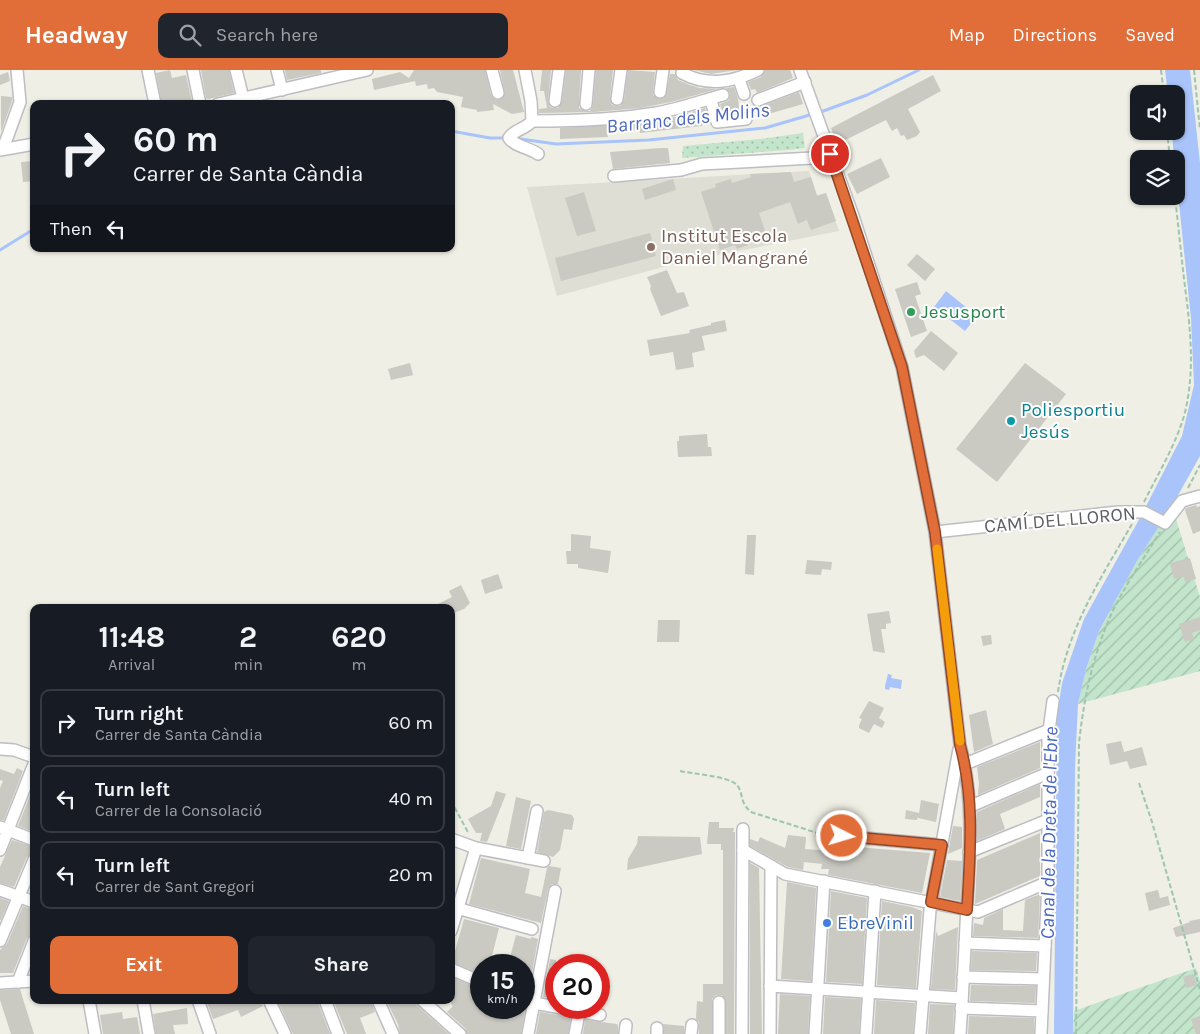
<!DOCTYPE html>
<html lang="en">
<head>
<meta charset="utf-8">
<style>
	:root { --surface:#171b24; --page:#20242c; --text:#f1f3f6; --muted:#9ea1a6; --line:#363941; --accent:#e16d39 }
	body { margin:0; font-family:Karla,sans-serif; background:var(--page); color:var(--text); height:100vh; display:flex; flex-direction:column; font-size:19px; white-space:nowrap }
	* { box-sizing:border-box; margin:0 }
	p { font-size:16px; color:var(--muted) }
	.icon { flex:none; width:28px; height:28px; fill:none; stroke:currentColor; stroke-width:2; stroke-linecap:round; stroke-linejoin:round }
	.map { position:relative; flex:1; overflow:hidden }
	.details { position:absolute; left:30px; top:534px; width:425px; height:400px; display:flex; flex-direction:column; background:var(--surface); border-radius:10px; box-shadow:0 1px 4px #0004 }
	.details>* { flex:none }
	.top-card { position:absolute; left:30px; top:30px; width:425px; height:152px; border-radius:10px; box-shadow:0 1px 4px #0004; background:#171b24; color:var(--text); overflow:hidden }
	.buttons { position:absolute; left:1130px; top:15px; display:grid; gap:10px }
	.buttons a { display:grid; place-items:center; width:55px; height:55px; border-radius:10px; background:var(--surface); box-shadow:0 1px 4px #0004; font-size:25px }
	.speed { position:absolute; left:470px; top:884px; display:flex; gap:10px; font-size:25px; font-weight:700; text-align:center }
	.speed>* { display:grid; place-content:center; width:65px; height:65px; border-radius:50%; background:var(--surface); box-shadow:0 1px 4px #0004; line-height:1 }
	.speed small { font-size:12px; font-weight:400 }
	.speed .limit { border:8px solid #d22; background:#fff; color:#111 }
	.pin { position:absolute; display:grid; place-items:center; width:42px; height:42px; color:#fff; margin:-21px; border:2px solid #fff; border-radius:50%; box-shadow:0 1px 5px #0007 }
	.me { position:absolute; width:55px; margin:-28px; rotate:95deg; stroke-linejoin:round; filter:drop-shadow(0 0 4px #0008) }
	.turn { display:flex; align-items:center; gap:18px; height:105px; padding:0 20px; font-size:22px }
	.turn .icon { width:65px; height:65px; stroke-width:2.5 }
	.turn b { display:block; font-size:35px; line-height:42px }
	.then { display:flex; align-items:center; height:48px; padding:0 20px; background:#0003; gap:10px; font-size:19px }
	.eta { display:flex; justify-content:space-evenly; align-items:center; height:85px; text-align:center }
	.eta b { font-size:30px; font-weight:700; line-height:35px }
	.primary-button { display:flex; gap:10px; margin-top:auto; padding:10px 20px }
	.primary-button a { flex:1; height:58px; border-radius:10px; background:var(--accent); color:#fff; font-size:20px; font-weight:700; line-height:58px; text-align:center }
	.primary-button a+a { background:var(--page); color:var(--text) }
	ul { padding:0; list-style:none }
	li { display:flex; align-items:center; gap:15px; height:68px; margin:0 10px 8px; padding:0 10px; border:2px solid var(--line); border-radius:10px }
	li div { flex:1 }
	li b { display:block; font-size:19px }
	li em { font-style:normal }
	header { display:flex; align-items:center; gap:30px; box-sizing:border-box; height:70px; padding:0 25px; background:var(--accent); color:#fff }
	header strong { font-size:24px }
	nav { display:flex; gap:28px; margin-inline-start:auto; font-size:18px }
	.search { width:350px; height:45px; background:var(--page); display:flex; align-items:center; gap:12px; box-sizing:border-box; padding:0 18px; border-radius:10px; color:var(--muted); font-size:19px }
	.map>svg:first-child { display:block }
</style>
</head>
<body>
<header>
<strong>Headway</strong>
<div class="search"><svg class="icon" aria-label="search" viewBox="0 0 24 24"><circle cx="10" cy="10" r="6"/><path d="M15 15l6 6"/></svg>Search here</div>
<nav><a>Map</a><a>Directions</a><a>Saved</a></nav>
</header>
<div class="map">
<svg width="1200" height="964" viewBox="0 0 1200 964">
	<defs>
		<pattern id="grass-dots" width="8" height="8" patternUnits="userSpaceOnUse" patternTransform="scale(1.25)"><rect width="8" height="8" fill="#c3e5cb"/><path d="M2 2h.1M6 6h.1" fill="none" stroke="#a2bda8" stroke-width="1.8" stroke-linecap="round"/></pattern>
		<pattern id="garden-furrows" width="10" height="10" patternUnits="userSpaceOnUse" patternTransform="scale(1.25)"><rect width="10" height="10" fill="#c3e5cb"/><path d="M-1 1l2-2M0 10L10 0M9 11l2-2" fill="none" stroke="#a2bda8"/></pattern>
	</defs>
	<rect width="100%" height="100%" fill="#efefe5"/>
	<path fill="#deded4" d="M809,101l8,24 9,-2 13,38 -161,32 -121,33 -30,-109z"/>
	<path fill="url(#grass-dots)" d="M803,63l2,15 -17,2 -106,8 1,-12 77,-7z"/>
	<g fill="url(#garden-furrows)">
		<path d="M1172,436l28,91v74l-122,33 9,-38 12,-35 38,-70z"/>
		<path d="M1196,898l4,13v53h-127l1,-23z"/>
	</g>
	<g fill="#a9c4fb">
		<path d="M1165,0h25l10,93v293l-28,50 -35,55 -38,70 -12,35 -9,38 -3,63 -2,267h-19l3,-317 5,-34 22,-64 57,-103 41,-80 12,-51 -3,-67 -15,-143v-16h-2l-2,-28h4v-37h-8z"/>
		<path d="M946,221l31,25 -12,15 -31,-24z"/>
		<path d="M888,604l4,1 -1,3 11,2 -1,9 -11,-2 -1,3 -4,-1v-3z"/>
	</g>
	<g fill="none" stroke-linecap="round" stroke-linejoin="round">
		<g stroke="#a9c4fb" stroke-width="3">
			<path d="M818,43l49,-18 52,-25"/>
			<path d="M451,61l39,7h16"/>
			<path d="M514,68l42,6 93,-4 116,-12 48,-14"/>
			<path d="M0,180l34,-21"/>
		</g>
	</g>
	<g fill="#cac9c2">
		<path d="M170,0l2,8 14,-3 6,27 -2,2h-28l-6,-31z"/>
		<path d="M201,0h28l5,23 -26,6 -2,-1z"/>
		<path d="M285,0h36v3l-34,7z"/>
		<path d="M414,0h71l6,25 5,5h3l6,-6 -5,-24h13l11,42 -12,2 -19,-10 1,6 -17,2v-2l-16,-3 2,-10 -26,-5 -3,-4 -6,1 -1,-5 -11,2 -1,-5 -41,9 -2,-11 28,-7 9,6z"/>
		<path d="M542,0h9l-3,31 2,6 5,1h3l4,-6 4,-32h15l-2,34v4l6,3h5l3,-6 3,-35h17l-3,28 2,7 4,1h4l4,-6 4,-30 27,2 -2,19v4l6,4 7,-3 4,-22h5l3,6 12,5 10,3 17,1 -46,13 -31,6 -46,4 -55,1v-4l8,-1 -3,-17h-4z"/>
		<path d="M694,0h44l-27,4z"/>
		<path d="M765,0h25l3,8 -36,15 -2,-4 -4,1 -3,-8 13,-5z"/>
		<path d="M8,2l2,9 -10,4v-10z"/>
		<path d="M933,5l8,16 -33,18 12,23 -3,4 -10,4 -3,-5 -3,1 -4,-8 -5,3 -6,-11 -49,24 -6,-16z"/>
		<path d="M734,17l4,12 2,13 -17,2 -3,-10 8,-3 2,-5v-3l-4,-5z"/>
		<path d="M799,22l4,12 -38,11 -3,-9z"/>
		<path d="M1,26l11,1v4l-11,31z"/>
		<path d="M705,38l4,14 -8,4 -61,7 -1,-3 -15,1 -17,3 1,3 -48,2v-11l82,-5 33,-6z"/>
		<path d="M661,78h7l2,15 -57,6 -3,-17z"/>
		<path d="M881,88l9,19 -33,17 -10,-20z"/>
		<path d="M34,91v20l-11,1 -2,-20z"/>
		<path d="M791,102l3,10 17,-5 6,19 9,-3 10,28 -25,9 -4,-10 -9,4 -8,-22 -31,11 7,21 -20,7 2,4 -11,4 -2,-4 -15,5 -19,-58 15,-5 -1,-3 16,-5 1,4 19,-6 -1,-3z"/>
		<path d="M673,109l3,11 -31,10 -3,-11z"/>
		<path d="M584,122l12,39 -19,5 -12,-38z"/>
		<path d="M650,163l6,23 -95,25 -6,-23z"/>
		<path d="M917,184l18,15 -10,12 -18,-16z"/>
		<path d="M667,200l10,23 7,-1 5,14 -28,10 -11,-27 1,-3 -4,-9z"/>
		<path d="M917,212l4,12 -6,2 12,35 -16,6 -16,-48z"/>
		<path d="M725,250l2,11 -25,5 3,14 -13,3 2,14 -18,3 -3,-18 -23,4 -3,-16 43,-7 -1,-3 22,-5v-2z"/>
		<path d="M931,261l27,22 -14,18 -20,-16 -8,3 -2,-7z"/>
		<path d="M410,293l3,12 -22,5 -3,-11z"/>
		<path d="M1025,293l41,31 -69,88 -41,-33z"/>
		<path d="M707,364l1,13h3l1,9 -34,1 -1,-16h2v-5z"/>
		<path d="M1196,435l1,2 3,-1v25l-7,3 -8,-24 1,-2z"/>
		<path d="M571,464l20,2 -1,12 21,3 -3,22 -30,-5v-4h-11l-1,-13h5z"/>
		<path d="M747,465h9l-2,40 -9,-1z"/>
		<path d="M1190,488l6,21 -11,3 -1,-5 -10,2 -4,-16z"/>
		<path d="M807,490l25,2 -1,8 -9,-1 -1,6 -16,-1z"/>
		<path d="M498,504l5,14 -18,6 -4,-14z"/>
		<path d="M461,515l9,18 -6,6 -13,5v-6h-21l22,-11 -3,-6z"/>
		<path d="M889,541l2,12 -5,1v5h-5l4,24 -12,-2 -6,-37z"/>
		<path d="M1200,547v13l-8,3 2,6 -9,3 -6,-18z"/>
		<path d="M658,550h22l-1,22h-22z"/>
		<path d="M991,565l1,9 -9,2 -2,-10z"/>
		<path d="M869,631l15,7 -5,10 6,4 -3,6 -8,-4 -5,9 -10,-5v-3l3,-6 -3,-1z"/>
		<path d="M986,640l7,34 -19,8 -5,-37z"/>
		<path d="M1121,671l3,11 18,-5 5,18 -17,4 -3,-8 -17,4 -4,-21z"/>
		<path d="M1040,672v26l-62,27 1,-12 -2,-16z"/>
		<path d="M17,698l6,3 -19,49h-4v-32l3,-7 -3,-1v-11l14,5z"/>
		<path d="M1040,714v13l-40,17 5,15 -28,12v-29z"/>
		<path d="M34,715v47l-16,-6z"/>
		<path d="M496,721l10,3 -19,48 -7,-1 2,-8h-6l-8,-14 23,-13z"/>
		<path d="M516,727l15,4 -10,48 -15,-3z"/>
		<path d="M921,730l18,4 -3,18 -18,-4v-2l-1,4 -12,-1 1,-9 13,3z"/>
		<path d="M548,740l24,5 2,4 -2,11 -8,-1 -4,21 -7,7 -16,-5 7,-40z"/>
		<path d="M709,752h10v6h15l-1,4h2l-1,202h-8v-32l-4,-7h-6l-4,4v35h-13v-12l-3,-3 1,-18 6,1v-18h20v-134h-2v-6h-14z"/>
		<path d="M953,756l9,1v21l-14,6z"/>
		<path d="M1040,763v43l-65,28 2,-44z"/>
		<path d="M788,765l18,2 -1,12 26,2v-6l99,8 -8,40 -94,-18 1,-6h-8l1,-5 -18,-2 -1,8 -15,-3 -38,-21v-7l8,3 2,-5 25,11z"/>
		<path d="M638,766l62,1 2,17 -75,16 1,-11 9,-15z"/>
		<path d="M12,770l22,7v6l-7,4 -13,30 -14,-4v-16z"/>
		<path d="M481,788l49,11 -5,24 16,4 6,-29 2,-2 12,2 -3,16h-6l-4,5 -7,34 -72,-19z"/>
		<path d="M947,790l15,1 -2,40 -20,-4z"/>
		<path d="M750,793l9,5 3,166h-12z"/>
		<path d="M787,812l29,6 -5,93 -30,-2z"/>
		<path d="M1158,820l2,8 8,-2 2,9 -21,6 -4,-18z"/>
		<path d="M831,821l36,7 -5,86 -36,-2z"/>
		<path d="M1040,824l-2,44 -65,-2 1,-13 9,2 1,-7 19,-9v21l20,1 2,-31z"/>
		<path d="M0,828l9,3 -8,19h-1z"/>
		<path d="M882,831l30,6 10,4 -6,77 -39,-3z"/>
		<path d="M23,836l11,3v25l-7,4 -14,35h-13v-23l7,-6z"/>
		<path d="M464,849l35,9 -7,28 17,5 7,-26 15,4v-2l7,2 -17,95h-54l-2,-6 -18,-16 6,-6 -2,-2v-27l30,12v19h43v-43h-43v9l-29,-12z"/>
		<path d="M1200,849v13l-24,5 -3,-9 17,-6 -1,-1z"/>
		<path d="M958,857l-3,63 -24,-1 5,-58 2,5z"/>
		<path d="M972,881l65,2 -1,18 -65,-1z"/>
		<path d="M550,889l6,1v39l-13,-2z"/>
		<path d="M1193,904l4,11 -11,3 -3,-11z"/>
		<path d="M971,915l65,1 -1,17 -65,-2z"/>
		<path d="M20,919l3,10 11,35h-23l-11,-34v-10z"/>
		<path d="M780,924l30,2 -2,38h-30z"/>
		<path d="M825,927l36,2 -2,35h-36z"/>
		<path d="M206,930h53l4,6 -22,11 -3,-7 -25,9z"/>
		<path d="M277,930h40l13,34h-37z"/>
		<path d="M333,930h38l4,12 -15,6 6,16h-19z"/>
		<path d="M386,930h25l38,34h-49l-2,-10z"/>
		<path d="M876,930l39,3 -2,31h-39z"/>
		<path d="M930,934l24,1 -1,29h-25z"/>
		<path d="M187,938l1,16 -15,1 2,9h-19l-3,-20z"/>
		<path d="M122,942l1,7 14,-2 3,17h-37l-3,-19z"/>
		<path d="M540,942l31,5 -3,17h-32z"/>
		<path d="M969,946l65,2v16h-66z"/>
		<path d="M1200,946v18h-4l-5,-15z"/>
		<path d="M585,950l32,4 1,2v8h-35z"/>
		<path d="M663,954l21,2v8h-20z"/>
	</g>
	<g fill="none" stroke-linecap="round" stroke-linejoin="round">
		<g stroke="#bdbdc3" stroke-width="14">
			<g id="minor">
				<path d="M148,0l7,34"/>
				<path d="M193,0l7,34"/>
				<path d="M236,0l7,28"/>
				<path d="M277,0l5,20"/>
				<path d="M492,0l6,23"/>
				<path d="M525,0l6,31 1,20"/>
				<path d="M800,0l53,146 49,151 33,165 25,213c14,52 10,106 7,159 -2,44 -4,87 -7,130"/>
				<path d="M682,3c26,14 51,9 76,-3"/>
				<path d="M739,9l5,15"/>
				<path d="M660,22l3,-22"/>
				<path d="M617,29l4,-29"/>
				<path d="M709,29l3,5 5,18 29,-3"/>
				<path d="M758,30l47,-18"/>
				<path d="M555,31l4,-31"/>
				<path d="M218,34l149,-34"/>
				<path d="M586,34l3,-34"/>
				<path d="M532,51c41,0 84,-1 124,-8 23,-4 45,-12 67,-18"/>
				<path d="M532,51c-6,8 -19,9 -23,17 5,8 21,10 29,16"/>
				<path d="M3,79l17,-47 -3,-32"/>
				<path d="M0,80l34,-6"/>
				<path d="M614,106l67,-6 21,-6 129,-7"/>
				<path d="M935,462l183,-20h26l21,11 17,-22 18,-5"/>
				<path d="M0,679l14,1 20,7"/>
				<path d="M965,694l84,-34"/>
				<path d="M971,736l77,-33"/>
				<path d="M0,757l34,13"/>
				<path d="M842,766l100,9"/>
				<path d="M451,769l25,9 68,13"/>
				<path d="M0,780l34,-86"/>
				<path d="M743,780l42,24 193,38 70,-30"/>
				<path d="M969,782l79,-32"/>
				<path d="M528,788l9,-47"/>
				<path d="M0,820l34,12"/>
				<path d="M453,837l79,22"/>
				<path d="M451,861l25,-83"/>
				<path d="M0,871l34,-81"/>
				<path d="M965,873l80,3"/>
				<path d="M586,895l1,-1"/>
				<path d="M451,899l30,13"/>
				<path d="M963,907l80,2"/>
				<path d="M18,912l16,-41"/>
				<path d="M0,913l34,-2"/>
				<path d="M770,916l192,12"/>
				<path d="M89,930l6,34"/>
				<path d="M143,930l6,34"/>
				<path d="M198,930l12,34"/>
				<path d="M269,930l16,34"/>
				<path d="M325,930l13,34"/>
				<path d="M378,930l15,34"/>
				<path d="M422,930l38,34"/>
				<path d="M534,933l66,12"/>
				<path d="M961,938l81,3"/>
				<path d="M528,964l27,-143"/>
				<path d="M575,964l5,-26"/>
				<path d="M625,964l1,-9"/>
				<path d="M657,964v-6"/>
				<path d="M691,964l1,-9"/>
				<path d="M719,964v-32"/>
				<path d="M742,964l1,-205"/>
				<path d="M770,964l1,-168"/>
				<path d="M815,964l9,-153"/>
				<path d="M866,964l9,-143"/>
				<path d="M920,964l10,-124 29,-161"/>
				<path d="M1041,964l7,-152v-144l5,-37"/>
			</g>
		</g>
		<g stroke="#9dc5b2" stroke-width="2" stroke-dasharray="5 2.5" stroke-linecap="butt">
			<path d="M1161,0l3,24"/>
			<path d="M1194,0l6,60"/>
			<path d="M1167,61l3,28"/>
			<path d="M1188,418l12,-23"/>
			<path d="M1144,432c14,-28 31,-56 40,-86 12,-45 6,-91 0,-137 -3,-27 -6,-55 -9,-83"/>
			<path d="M1058,622c9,-63 43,-114 74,-168"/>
			<path d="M680,701c13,3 48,5 57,14 7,9 2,17 14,27l82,26"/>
			<path d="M1139,713l13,39 48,168"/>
			<path d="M451,731l18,33"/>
			<path d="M1076,964l3,-291c5,-45 13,-84 31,-126 13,-29 33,-57 50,-85"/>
		</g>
		<use href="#minor" stroke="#fff" stroke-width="11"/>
	</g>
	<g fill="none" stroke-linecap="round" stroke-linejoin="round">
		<g stroke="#924725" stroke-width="12">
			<path id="route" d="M830,84l72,213 33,165 25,213c15,54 10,110 7,165l-36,-8 11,-57 -100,-9"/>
		</g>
		<use href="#route" stroke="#e16d39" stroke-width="9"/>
		<path stroke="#f59e0b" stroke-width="9" d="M937,479l23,192"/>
	</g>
	<circle fill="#8d6e63" stroke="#fff" stroke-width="2" cx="651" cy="177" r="5"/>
	<circle fill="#2e9e5b" stroke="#fff" stroke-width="2" cx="911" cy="242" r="5"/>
	<circle fill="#0f9aa8" stroke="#fff" stroke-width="2" cx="1011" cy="351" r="5"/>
	<circle fill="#3f7fe0" stroke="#fff" stroke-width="2" cx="827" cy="853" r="5"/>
	<g text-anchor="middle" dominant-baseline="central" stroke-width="4" stroke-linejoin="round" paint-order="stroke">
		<g font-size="19" fill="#785e54" stroke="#fff" text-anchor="start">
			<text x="661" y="166">Institut Escola<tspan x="661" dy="22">Daniel Mangrané</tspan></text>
		</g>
		<g font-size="19" fill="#27864d" stroke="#fff" text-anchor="start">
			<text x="921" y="242">Jesusport</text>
		</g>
		<g font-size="19" fill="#0d838f" stroke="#fff" text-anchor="start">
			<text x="1021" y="340">Poliesportiu<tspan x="1021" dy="22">Jesús</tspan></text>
		</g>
		<g font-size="19" fill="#5d5f65" stroke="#fff">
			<text transform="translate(1060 450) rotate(-5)">CAMÍ DEL LLORON</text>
		</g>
		<g font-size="19" fill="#366cbe" stroke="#fff" text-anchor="start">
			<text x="837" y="853">EbreVinil</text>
		</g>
		<g font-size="20" font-style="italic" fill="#4c69be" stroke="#fff">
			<text transform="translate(688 48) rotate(-6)">Barranc dels Molins</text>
			<text transform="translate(1049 763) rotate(-89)">Canal de la Dreta de l'Ebre</text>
		</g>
	</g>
</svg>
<div class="buttons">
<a><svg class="icon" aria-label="sound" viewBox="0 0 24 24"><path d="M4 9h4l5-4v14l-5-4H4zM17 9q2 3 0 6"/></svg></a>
<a><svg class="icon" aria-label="layers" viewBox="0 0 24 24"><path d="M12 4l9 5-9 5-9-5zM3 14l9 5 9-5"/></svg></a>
</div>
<div class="speed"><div>15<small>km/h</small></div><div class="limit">20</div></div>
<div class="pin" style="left:830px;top:84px;background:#d93025"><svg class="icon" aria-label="arrive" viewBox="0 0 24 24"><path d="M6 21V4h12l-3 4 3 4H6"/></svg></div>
<svg class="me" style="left:842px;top:766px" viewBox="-20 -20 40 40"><circle r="17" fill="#e16d39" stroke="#fff" stroke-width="3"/><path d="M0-11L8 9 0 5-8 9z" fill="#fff"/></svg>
<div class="top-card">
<div class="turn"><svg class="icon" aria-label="right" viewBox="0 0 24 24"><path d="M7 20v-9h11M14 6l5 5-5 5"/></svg><div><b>60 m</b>Carrer de Santa Càndia</div></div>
<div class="then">Then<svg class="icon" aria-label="left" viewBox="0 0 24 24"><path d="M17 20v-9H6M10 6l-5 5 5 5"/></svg></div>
</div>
<section class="details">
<div class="eta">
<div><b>11:48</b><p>Arrival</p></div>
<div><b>2</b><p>min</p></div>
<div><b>620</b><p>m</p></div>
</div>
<ul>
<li><svg class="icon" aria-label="right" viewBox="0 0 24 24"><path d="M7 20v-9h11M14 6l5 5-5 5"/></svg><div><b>Turn right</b><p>Carrer de Santa Càndia</p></div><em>60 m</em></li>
<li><svg class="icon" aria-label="left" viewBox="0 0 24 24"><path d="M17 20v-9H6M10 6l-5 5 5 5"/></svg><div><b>Turn left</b><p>Carrer de la Consolació</p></div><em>40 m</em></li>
<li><svg class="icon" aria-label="left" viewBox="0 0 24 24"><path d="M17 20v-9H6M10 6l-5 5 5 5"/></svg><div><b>Turn left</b><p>Carrer de Sant Gregori</p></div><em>20 m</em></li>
</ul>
<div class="primary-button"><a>Exit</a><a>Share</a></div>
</section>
</div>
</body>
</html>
